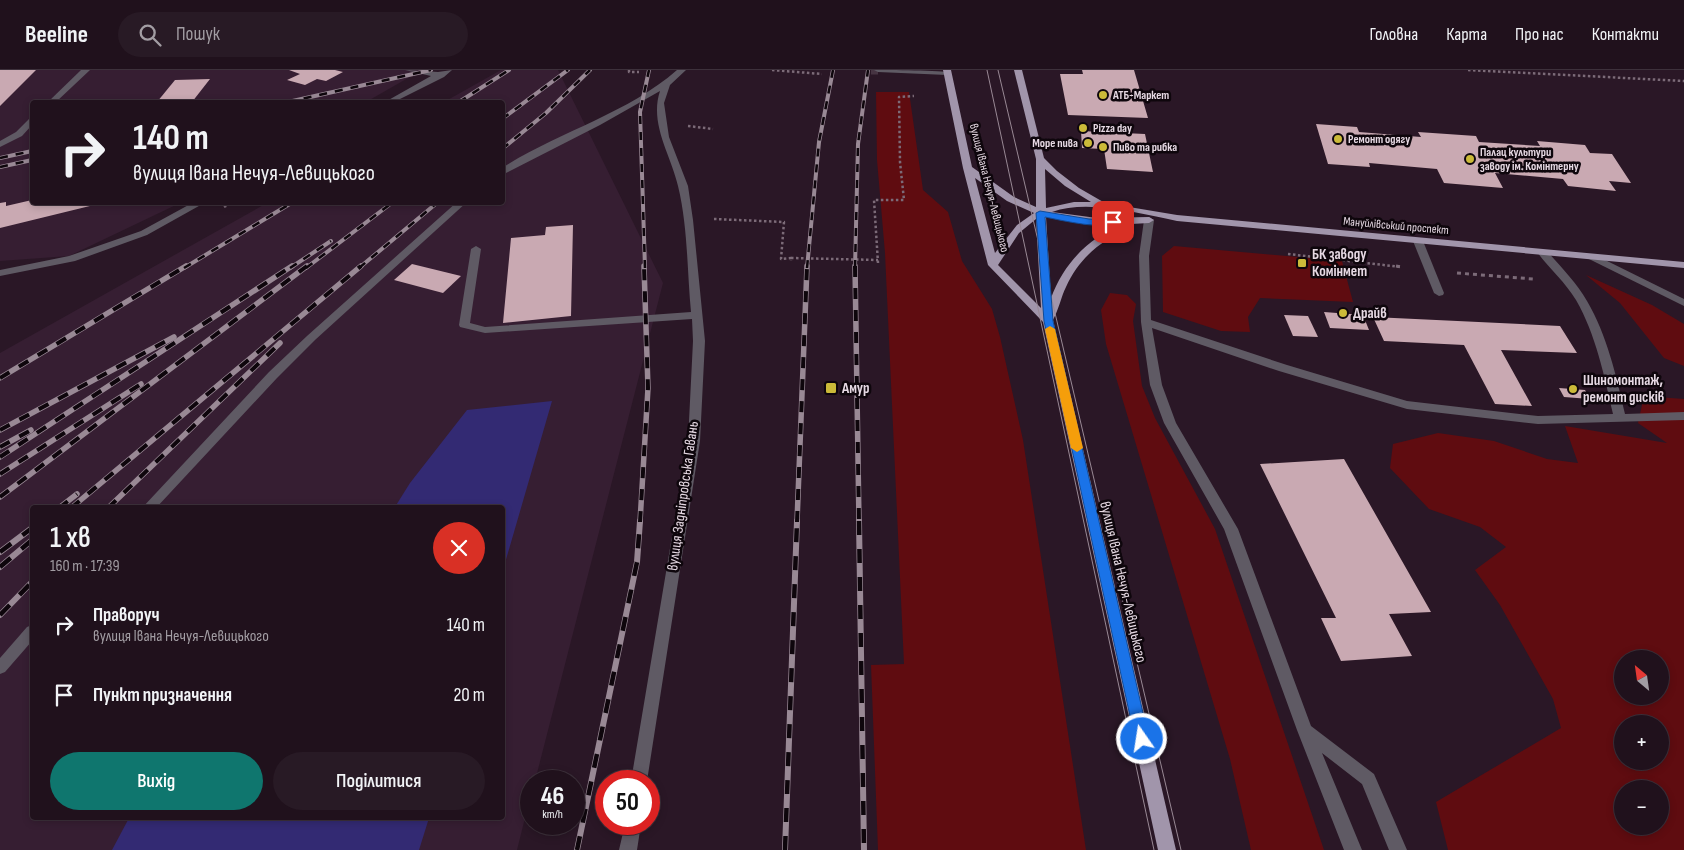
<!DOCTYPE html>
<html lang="uk">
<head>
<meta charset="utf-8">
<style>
	:root { --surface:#20111c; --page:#281a25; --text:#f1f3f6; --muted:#a29da3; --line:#3d313b; --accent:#0f766e }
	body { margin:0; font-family:"Sofia Sans Condensed",sans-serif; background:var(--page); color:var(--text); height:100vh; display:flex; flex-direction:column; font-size:19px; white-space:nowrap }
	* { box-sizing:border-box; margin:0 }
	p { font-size:16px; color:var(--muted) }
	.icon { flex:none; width:28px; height:28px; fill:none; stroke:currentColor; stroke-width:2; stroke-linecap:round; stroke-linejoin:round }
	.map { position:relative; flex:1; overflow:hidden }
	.side { position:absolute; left:30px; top:435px; width:475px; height:315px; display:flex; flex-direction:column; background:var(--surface); border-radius:5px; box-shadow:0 2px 8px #0003,0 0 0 1px var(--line) }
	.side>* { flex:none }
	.top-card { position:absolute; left:30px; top:30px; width:475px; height:105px; border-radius:5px; box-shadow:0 2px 8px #0003,0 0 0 1px var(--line); background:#20111c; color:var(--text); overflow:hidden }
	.needle { width:32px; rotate:331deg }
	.buttons { position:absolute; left:1614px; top:580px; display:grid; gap:10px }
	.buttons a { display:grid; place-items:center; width:55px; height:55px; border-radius:50%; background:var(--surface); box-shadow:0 2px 8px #0003,0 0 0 1px var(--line); font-size:25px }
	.speed { position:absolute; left:520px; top:700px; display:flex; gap:10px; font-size:25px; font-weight:700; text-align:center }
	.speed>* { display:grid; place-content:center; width:65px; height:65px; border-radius:50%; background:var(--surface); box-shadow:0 2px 8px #0003,0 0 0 1px var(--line); line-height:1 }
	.speed small { font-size:12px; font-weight:400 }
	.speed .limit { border:8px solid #d22; background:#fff; color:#111 }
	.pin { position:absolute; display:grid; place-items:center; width:42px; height:42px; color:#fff; margin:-21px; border-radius:10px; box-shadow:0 2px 8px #0006 }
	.me { position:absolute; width:55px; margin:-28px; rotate:347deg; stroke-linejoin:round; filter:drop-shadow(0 0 4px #0008) }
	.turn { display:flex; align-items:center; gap:18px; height:105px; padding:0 20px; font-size:22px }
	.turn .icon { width:65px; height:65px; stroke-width:2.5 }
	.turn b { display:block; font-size:35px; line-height:42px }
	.round { display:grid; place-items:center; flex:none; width:52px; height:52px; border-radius:26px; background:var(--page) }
	.summary { display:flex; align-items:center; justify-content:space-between; height:85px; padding:0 20px }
	h1 { font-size:30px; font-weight:600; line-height:38px }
	.primary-button { display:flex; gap:10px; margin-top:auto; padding:10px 20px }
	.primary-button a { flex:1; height:58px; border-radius:30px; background:var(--accent); color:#fff; font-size:20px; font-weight:600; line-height:58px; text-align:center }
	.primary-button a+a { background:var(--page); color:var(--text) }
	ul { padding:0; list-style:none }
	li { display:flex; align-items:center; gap:15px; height:70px; padding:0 20px }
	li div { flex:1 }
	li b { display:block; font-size:19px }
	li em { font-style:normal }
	header { display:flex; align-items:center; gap:30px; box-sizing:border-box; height:70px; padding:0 25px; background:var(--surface); border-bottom:1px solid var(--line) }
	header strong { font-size:24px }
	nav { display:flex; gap:28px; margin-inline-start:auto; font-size:18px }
	.search { width:350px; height:45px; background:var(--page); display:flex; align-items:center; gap:12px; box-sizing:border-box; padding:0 18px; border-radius:28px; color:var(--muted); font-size:19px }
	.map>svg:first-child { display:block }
</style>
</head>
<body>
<header>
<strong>Beeline</strong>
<div class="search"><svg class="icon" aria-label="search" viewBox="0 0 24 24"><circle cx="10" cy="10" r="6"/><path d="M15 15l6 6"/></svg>Пошук</div>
<nav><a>Головна</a><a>Карта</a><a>Про нас</a><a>Контакти</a></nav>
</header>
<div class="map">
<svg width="1684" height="780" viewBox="0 0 1684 780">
	<rect width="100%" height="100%" fill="#2a1726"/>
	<g fill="#361e32" fill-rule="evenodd">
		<path d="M0,0h422l-56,32h-334v100l148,1 -111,53 -69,5z"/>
		<path d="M501,0h57l105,213 -128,498h-4v13l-14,56h-517v-497l267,-150 235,-1v-100h-58zM32,438h470v310h-470z"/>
	</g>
	<g fill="#5f0c10" fill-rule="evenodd">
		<path d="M876,22h33l14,98 25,22 14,49 30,48 8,28 23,103 63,410h-208l-7,-185 33,-1 -19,-411 -8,-93z"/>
		<path d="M1174,176l168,15 11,41 -93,-4 -12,19 2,15 -29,-1 -58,-19 -1,-56z"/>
		<path d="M1586,205l66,30 32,19v42l-20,-8 -44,-55z"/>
		<path d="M1110,223l17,2 9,9 -3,17 9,65 13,32 60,111 109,321h-73l-21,-91 -124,-415 -5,-34z"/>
		<path d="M1644,326l40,3v451h-236l-12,-48 125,-74 -8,-29 -53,-94 -25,-35 31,-23 -26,-20 -51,-18 -39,-41 3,-24 45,-11 56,8 53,18 31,4 -13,-37 102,17 -29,-20zM1622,589h38v37h-38zM1622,654h38v37h-38zM1622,719h38v37h-38z"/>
	</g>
	<g fill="#332a73">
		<path d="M552,331l-49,169 -1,-62 -107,-1 15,-24 57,-73z"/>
		<path d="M129,748h300l-10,32h-307z"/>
	</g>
	<g fill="#c9a9b2">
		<path d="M0,0h36l-36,36z"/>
		<path d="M289,0h46l8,2 -17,9 -9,-2 -12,6 -18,-5 13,-6z"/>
		<path d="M1082,0h52l14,48 -80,-3 -8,-41h23z"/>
		<path d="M210,9l-18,23h-35l18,-22z"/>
		<path d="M1316,54l41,3 2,5 62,5 -3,-5 58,4 3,6 61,4 -3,-5 48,4 5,8 22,1 19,29 -22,-2 7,10 -48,-5 -5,-7 -68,-6 8,15 -59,-5 -7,-14 -68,-6 1,4 -42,-3z"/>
		<path d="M1081,61l64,3 8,38 -46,-3 -3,-20 -22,-1z"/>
		<path d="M32,130v2h61l1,3 -94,23v-25l6,-1v4z"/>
		<path d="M573,155l-2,91 -68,7 8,-85 34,-3 1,-8z"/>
		<path d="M412,194l49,12 -18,17 -49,-13z"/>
		<path d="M1324,242l39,3 6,15 -39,-2z"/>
		<path d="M1284,245l24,1 10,21 -25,-1z"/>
		<path d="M1373,247l187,9 17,27 -76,-3 31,56 -37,-2 -31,-59 -80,-4z"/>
		<path d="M1559,318l26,2 5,9 -26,-2z"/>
		<path d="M1344,389l87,153 -42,2 23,42 -71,5 -20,-43h15l-76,-154z"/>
	</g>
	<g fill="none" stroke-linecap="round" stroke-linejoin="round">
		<path stroke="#463442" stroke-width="9" stroke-dasharray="9 4.5" stroke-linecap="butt" d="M871,0h7"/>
		<g stroke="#7c6b78" stroke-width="2.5" stroke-dasharray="2.5 2.5" stroke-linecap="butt">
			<path d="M629,0v2h10"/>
			<path d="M772,0l50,4"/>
			<path d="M1468,0l216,11"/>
			<path d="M688,56l25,3"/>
			<path d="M224,137l10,-5"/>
			<path d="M714,149l70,3 -3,37 10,-1v3"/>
			<path d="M1288,184l113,13"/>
			<path d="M791,188l87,2"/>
			<path d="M878,193l-4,-63h30l-4,-38 -1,-65 15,-1"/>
		</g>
		<g stroke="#7c6b78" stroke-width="3" stroke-dasharray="4 4" stroke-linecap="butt">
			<path d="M1396,196l5,1"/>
			<path d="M1457,203l76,6"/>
		</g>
		<g fill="#5f5a64" fill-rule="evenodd">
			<path d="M81,0h9l-34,32h-8z"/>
			<path d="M405,0l33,2 14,-2 -8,7 -50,25h-9l46,-26z"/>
			<path d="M677,0h9l-16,15 -6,18 5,34 19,49 5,34 12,121 -5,100 -53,340h-16l57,-340 5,-100 -1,-22 -207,14 -25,-6 -1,-2 12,-76 5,-3 5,3 -11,74 15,4 206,-15c-4,-41 -3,-85 -13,-126 -7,-31 -29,-62 -18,-95l-60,34 -98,50v-7c56,-36 125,-54 175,-98z"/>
			<path d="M874,0c14,0 68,0 77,3l-4,2 -69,-3z"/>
			<path d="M29,49h3v6l-10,11 -22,11v-6l16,-9z"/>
			<path d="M194,132h12l-59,33 -72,26 -75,15v-6l69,-14 72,-25z"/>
			<path d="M457,132h10l-152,138 -38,38 -121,130h-14l127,-136 38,-36z"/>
			<path d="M1149,147l5,3 -5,36 2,64 136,45 120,36 131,15 75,-2c-9,-39 -17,-79 -37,-114 -11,-18 -27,-32 -39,-48l1,-2h8c14,16 30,32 41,51 20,34 29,74 38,113l59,-2v8l-146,4 -131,-15 -128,-38 -127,-43 10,57 14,38 62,106 73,197 63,48 33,76h-18l-27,-66 -40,-31 40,97h-18l-47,-120 -73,-201 -60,-106 -14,-38 -9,-63 -2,-66 5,-36z"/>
			<path d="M1418,168l5,3 21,52 -1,2 -4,1 -5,-3 -21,-52z"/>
			<path d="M1593,184l91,45v7l-95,-47v-4z"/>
			<path d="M32,555v16l-27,31 -5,2v-16l27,-31z"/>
			<path d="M625,754h16l-4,26h-18z"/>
		</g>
		<path fill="#a195ab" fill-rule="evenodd" d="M943,0h8l21,97 42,30 22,10v-48l-22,-89h8l22,88 13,13 22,17 26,15 72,12 507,47v6l-507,-47c-36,-7 -89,-22 -125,-9l45,6 52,-1 5,3 -5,3 -18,1 2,2 -2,2c-29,11 -52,30 -65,59 -5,10 -7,22 -13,33l123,530h-18l-115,-528 -55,-57 -25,-97zM1045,99l20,17 26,16h-17l-28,6zM975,108l32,23 27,12 -17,12 -22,28zM1046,147l28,5 50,2c-35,13 -60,39 -73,74zM1036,149l5,89 -43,-43 21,-32z"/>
		<g stroke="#998995" stroke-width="1">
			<path d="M987,0l167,780"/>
			<path d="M998,0l183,780"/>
		</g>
		<g stroke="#998995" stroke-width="4">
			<g id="rail-far2">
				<path d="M288,32l143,-32"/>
				<path d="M459,32l50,-32"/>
				<path d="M502,49l66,-49"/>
				<path d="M502,79l44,-36 44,-43"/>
				<path d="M0,88l32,-7"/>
				<path d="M0,97l32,-7"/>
				<path d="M184,198l109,-66"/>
				<path d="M290,198l41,-27"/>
				<path d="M306,198l87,-66"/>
				<path d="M359,198l79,-66"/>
				<path d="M645,198l-5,-156 9,-42"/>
				<path d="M807,198l12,-126 14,-72"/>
				<path d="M855,198l3,-124 10,-74"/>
			</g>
		</g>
		<g stroke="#998995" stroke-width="5.5">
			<g id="rail-far1">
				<path d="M855,196l4,256"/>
				<path d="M0,308l186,-112"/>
				<path d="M0,360l174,-93"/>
				<path d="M0,377l31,-17"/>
				<path d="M0,387l292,-191"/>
				<path d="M0,404l141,-90"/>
				<path d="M0,427l307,-231"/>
				<path d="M59,438l18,-14"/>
				<path d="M71,438l290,-242"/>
				<path d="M108,438l172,-165"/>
				<path d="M640,452l8,-134 -4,-122"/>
				<path d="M797,452l10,-256"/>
			</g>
		</g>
		<g stroke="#998995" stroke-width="6">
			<g id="rail">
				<path d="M859,451l5,329"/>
				<path d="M0,482l32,-24"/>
				<path d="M0,497l32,-27"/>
				<path d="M0,545l32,-33"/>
				<path d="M577,780l60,-288 3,-41"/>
				<path d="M785,780l12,-329"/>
			</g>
		</g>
		<use href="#rail-far2" stroke="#0e060c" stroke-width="2.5" stroke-dasharray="8" stroke-linecap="butt"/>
		<use href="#rail-far1" stroke="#0e060c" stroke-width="4" stroke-dasharray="11" stroke-linecap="butt"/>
		<use href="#rail" stroke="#0e060c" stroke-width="4.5" stroke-dasharray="14" stroke-linecap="butt"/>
	</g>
	<path fill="#1a73e8" stroke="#114b97" d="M1040,141l49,8 24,1 5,2c-12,9 -58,-2 -73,-5l8,104 96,418 -2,5 -5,2 -5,-2 -2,-5 -91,-418 -8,-108z"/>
	<path fill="#f59e0b" d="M1050,256l5,3 28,119 -6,4 -6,-4 -26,-119z"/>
	<g fill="#cbba39" stroke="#0e060c" stroke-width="2">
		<circle cx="1103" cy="25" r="5"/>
		<circle cx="1083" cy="58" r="5"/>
		<circle cx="1338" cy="69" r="5"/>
		<circle cx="1088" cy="73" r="5"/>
		<circle cx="1103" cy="77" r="5"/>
		<circle cx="1470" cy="89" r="5"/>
		<rect x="1297" y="188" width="10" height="10" rx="2.5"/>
		<circle cx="1343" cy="243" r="5"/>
		<rect x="825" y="312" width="12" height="12" rx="2.5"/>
		<circle cx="1573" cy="319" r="5"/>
	</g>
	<g text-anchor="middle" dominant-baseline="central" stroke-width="5" stroke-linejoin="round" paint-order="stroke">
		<g font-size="12" font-weight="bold" fill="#e6d9e3" stroke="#0e060c" text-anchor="start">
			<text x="1113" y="25">АТБ-Маркет</text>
			<text x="1093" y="58">Pizza day</text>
			<text x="1348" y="69">Ремонт одягу</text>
			<text x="1078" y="73" text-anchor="end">Море пива</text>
			<text x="1113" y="77">Пиво та рибка</text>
			<text x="1480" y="82">Палац культури<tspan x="1480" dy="14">заводу ім. Комінтерну</tspan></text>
		</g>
		<g font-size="12" fill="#e6d9e3" stroke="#0e060c">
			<text transform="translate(989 118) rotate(76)">вулиця Івана Нечуя-Левицького</text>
			<text transform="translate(1396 156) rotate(5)">Мануйлівський проспект</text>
		</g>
		<g font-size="15" font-weight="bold" fill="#e6d9e3" stroke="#0e060c" text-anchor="start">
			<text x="1312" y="184">БК заводу<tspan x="1312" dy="17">Комінмет</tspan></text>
			<text x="1353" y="243">Драйв</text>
			<text x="1583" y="310">Шиномонтаж,<tspan x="1583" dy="17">ремонт дисків</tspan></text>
			<text x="842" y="318">Амур</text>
		</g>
		<g font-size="15" fill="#e6d9e3" stroke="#0e060c">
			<text transform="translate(683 426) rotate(-82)">вулиця Задніпровська Гавань</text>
			<text transform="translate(1123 512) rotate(77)">вулиця Івана Нечуя-Левицького</text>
		</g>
	</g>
</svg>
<div class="buttons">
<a><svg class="needle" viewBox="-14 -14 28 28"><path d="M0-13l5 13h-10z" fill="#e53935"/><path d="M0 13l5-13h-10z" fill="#a29da3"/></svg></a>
<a>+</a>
<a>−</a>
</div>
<div class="speed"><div>46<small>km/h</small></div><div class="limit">50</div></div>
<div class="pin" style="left:1113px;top:152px;background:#d93025"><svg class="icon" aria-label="arrive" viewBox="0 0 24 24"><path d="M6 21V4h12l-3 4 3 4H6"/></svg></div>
<svg class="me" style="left:1142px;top:669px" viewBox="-20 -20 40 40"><circle r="17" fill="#1a73e8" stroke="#fff" stroke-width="3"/><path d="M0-11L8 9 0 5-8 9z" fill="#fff"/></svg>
<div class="top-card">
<div class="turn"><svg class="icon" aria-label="right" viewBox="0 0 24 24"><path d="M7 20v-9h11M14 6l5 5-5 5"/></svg><div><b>140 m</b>вулиця Івана Нечуя-Левицького</div></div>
</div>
<section class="side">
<div class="summary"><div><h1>1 хв</h1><p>160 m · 17:39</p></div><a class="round" style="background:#d93025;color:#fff"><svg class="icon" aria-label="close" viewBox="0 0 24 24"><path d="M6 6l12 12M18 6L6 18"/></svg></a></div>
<ul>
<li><svg class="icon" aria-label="right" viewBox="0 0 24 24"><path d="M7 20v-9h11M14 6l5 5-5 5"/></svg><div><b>Праворуч</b><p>вулиця Івана Нечуя-Левицького</p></div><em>140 m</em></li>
<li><svg class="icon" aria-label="arrive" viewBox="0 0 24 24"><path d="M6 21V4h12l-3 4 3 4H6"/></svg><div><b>Пункт призначення</b></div><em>20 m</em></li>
</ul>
<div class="primary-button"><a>Вихід</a><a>Поділитися</a></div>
</section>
</div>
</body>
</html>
